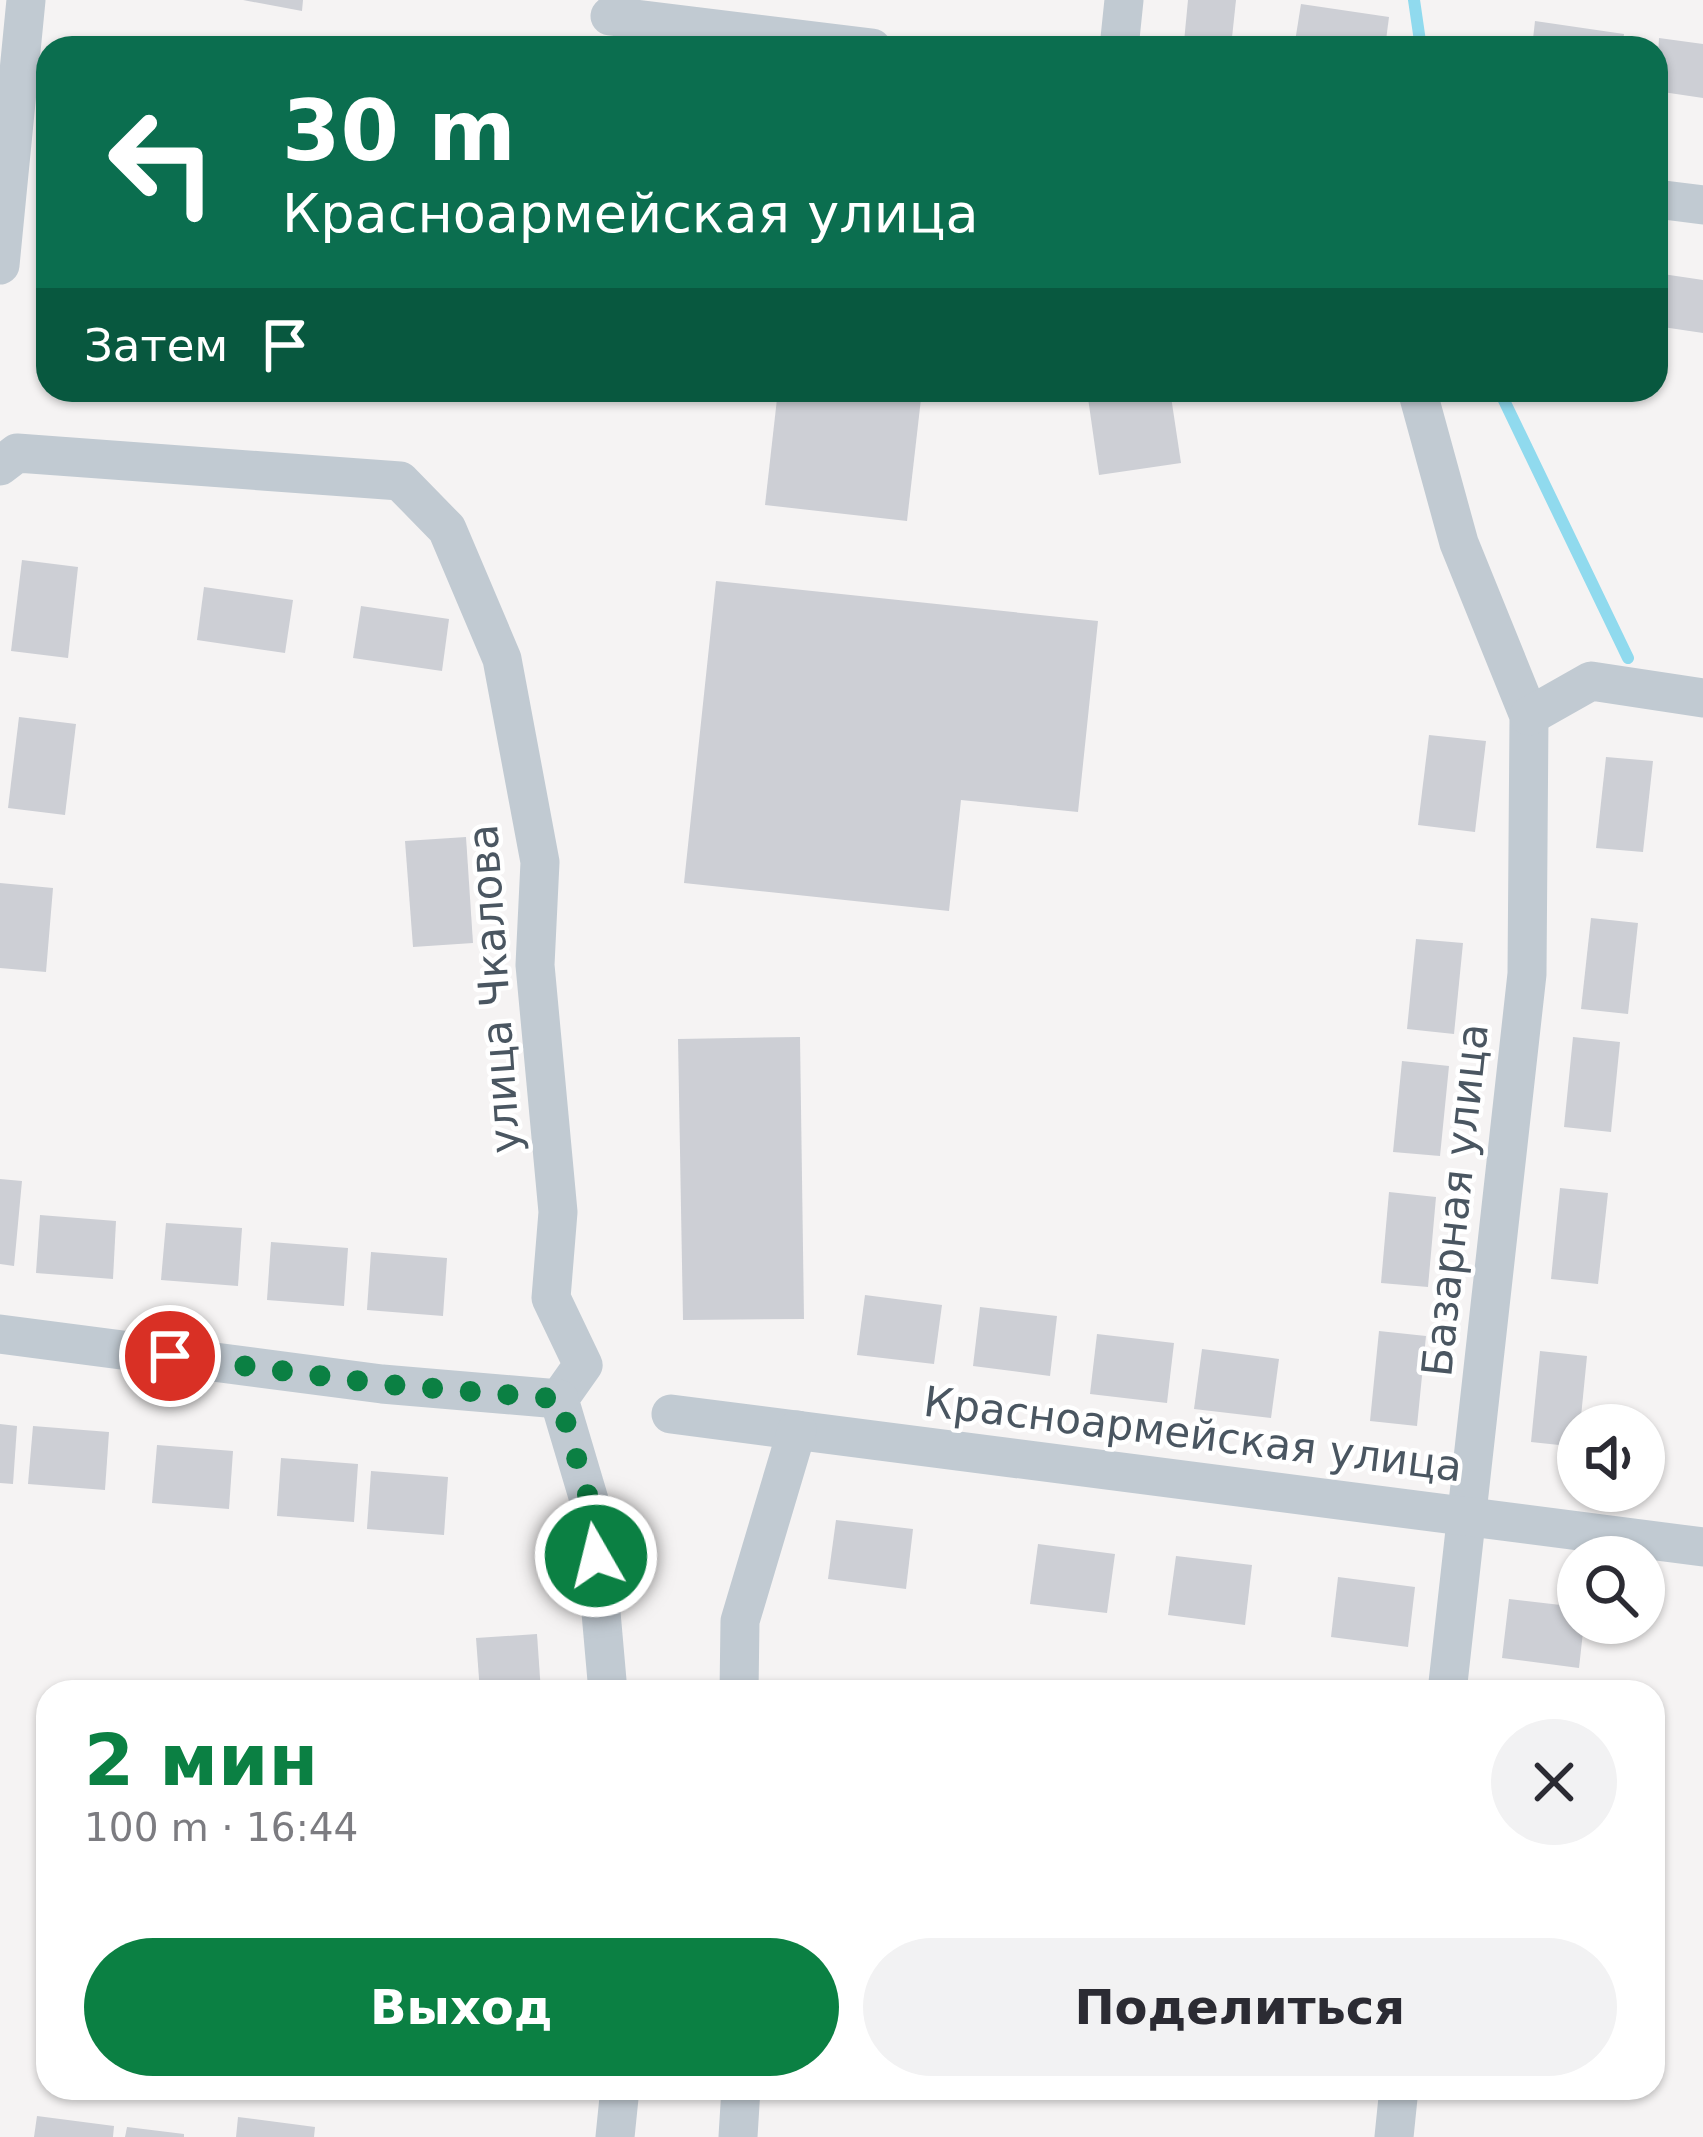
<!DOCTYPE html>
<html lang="ru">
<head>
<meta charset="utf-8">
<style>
	:root { --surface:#fff; --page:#f2f2f3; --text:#2b2b33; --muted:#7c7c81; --accent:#0b8043 }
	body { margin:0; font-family:"DejaVu Sans",sans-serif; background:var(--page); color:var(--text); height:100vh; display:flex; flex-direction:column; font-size:45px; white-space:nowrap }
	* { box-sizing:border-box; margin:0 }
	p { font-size:39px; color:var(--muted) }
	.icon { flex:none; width:66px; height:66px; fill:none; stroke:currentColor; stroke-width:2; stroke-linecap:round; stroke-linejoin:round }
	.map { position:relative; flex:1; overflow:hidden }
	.sheet { position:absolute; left:36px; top:1680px; width:1629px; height:420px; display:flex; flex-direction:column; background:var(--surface); border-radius:36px; box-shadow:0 3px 9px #0004 }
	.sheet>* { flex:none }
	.hud { position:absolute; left:36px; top:36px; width:1632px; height:366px; border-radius:36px; box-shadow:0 3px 9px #0004; background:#0b6e4f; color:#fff; overflow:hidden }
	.tools { position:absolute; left:1557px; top:1404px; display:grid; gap:24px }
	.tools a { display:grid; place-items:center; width:108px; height:108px; border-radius:50%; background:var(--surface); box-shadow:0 3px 9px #0004; font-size:60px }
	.pin { position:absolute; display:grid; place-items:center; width:102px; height:102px; color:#fff; margin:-51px; border:6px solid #fff; border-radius:50%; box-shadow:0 3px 12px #0007 }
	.me { position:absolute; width:132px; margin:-66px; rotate:352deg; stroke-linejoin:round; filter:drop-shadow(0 0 9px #0008) }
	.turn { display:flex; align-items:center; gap:42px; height:252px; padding:0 48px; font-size:54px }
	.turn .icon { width:156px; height:156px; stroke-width:2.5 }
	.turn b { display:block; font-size:84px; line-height:102px }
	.then { display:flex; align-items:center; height:114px; padding:0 48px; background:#0003; gap:24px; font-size:45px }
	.round { display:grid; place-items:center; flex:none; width:126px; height:126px; border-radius:63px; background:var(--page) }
	.overview { display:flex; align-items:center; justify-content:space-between; height:204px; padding:0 48px }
	h1 { font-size:72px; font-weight:700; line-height:90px; color:var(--accent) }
	.primary-button { display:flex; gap:24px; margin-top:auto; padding:24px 48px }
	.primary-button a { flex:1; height:138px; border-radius:72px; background:var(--accent); color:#fff; font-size:48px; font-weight:700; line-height:138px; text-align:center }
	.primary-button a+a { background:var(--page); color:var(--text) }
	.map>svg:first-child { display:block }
</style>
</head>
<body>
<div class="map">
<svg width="1703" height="2137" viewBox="0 0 1703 2137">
	<rect width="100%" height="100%" fill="#f5f3f3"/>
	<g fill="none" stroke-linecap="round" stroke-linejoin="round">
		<g stroke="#90daee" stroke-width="12">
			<path d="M1414,0l7,48"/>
			<path d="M1499,390l129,268"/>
		</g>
	</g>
	<g fill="#cdcfd5">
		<path d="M243,0h60l-1,11z"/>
		<path d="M1188,0h48l-5,47 -47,-5z"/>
		<path d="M1301,4l88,13 -4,31h-91z"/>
		<path d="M1535,21l89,13 -2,14h-90z"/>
		<path d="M1659,38l44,6v54l-47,-7z"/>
		<path d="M1656,273l47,7v53l-47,-7z"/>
		<path d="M778,390h144l-15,131 -142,-16z"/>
		<path d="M1147,390h23l11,73 -82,12 -11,-77z"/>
		<path d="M22,560l56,7 -10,91 -57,-7z"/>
		<path d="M716,581l382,40 -20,191 -117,-12 -12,111 -265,-28z"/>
		<path d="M204,587l89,13 -8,53 -88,-13z"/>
		<path d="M361,606l88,13 -7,52 -89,-13z"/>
		<path d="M19,717l57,7 -11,91 -57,-7z"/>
		<path d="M1429,735l57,6 -11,91 -57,-7z"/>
		<path d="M1606,757l47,4 -10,91 -47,-4z"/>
		<path d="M466,837l7,106 -60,4 -8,-106z"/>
		<path d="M0,883l53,5 -7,84 -46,-4z"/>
		<path d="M1591,918l47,5 -10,91 -47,-5z"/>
		<path d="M1416,939l47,4 -9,91 -47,-5z"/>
		<path d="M800,1037l4,282 -121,1 -5,-281z"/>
		<path d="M1573,1037l47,5 -9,90 -47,-5z"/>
		<path d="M1402,1061l47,5 -9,90 -47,-4z"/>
		<path d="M0,1179l22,2 -8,85 -14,-2z"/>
		<path d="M1560,1188l48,5 -10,91 -47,-5z"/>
		<path d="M1389,1192l47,5 -8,90 -47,-4z"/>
		<path d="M40,1215l76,6 -3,58 -77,-6z"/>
		<path d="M166,1223l76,5 -4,58 -77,-6z"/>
		<path d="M271,1242l77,6 -4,58 -77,-6z"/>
		<path d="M371,1252l76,6 -4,58 -76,-6z"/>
		<path d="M865,1295l77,10 -8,59 -77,-9z"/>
		<path d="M980,1307l77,9 -7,60 -77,-10z"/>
		<path d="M1379,1331l47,5 -9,90 -47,-5z"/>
		<path d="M1097,1334l77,9 -7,60 -77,-9z"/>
		<path d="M1202,1349l77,10 -8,59 -77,-9z"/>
		<path d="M1540,1351l47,5 -9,91 -47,-5z"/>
		<path d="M0,1424l17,2 -4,58 -13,-1z"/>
		<path d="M33,1426l76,6 -4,58 -77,-6z"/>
		<path d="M157,1445l76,6 -4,58 -77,-6z"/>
		<path d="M281,1458l77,6 -4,58 -77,-6z"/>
		<path d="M371,1471l77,6 -4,58 -77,-6z"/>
		<path d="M836,1520l77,9 -7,60 -78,-10z"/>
		<path d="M1038,1544l77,10 -8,59 -77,-9z"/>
		<path d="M1176,1556l76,9 -7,60 -77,-10z"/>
		<path d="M1338,1577l77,10 -7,60 -77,-10z"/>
		<path d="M1509,1599l69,8v16h6l-5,45 -77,-10z"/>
		<path d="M537,1634l4,58h-61l-4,-54z"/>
		<path d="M37,2116l77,10 -1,11h-79z"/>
		<path d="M238,2117l77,10 -1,10h-78z"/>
		<path d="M127,2127l57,7v3h-59z"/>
	</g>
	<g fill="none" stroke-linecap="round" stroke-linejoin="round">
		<g stroke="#c1cad2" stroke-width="39">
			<path d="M610,16l262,32"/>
			<path d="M1119,48l5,-48"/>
			<path d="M1656,199l47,6"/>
			<path d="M0,265l26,-265"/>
			<path d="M1417,390l42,153 70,173 -2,258 -80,718"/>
			<path d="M0,466l17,-13 383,28 47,48 55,130 38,203 -5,103 23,247 -7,86 32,67 -24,34 33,111 16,182"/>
			<path d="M1529,716l62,-35 112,17"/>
			<path d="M0,1334l382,50 177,15"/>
			<path d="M671,1414l1032,133"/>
			<path d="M739,1692l1,-71 57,-191"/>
			<path d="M615,2137l5,-49"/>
			<path d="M738,2137l3,-49"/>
			<path d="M1394,2137l5,-49"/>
		</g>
	</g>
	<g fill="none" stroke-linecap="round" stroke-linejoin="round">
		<path stroke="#0b8043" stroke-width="21" stroke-dasharray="0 37.8" d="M170,1356l212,28 177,15 33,111 4,46"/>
	</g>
	<g text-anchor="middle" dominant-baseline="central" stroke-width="9" stroke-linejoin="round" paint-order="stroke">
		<g font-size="42" fill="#4a5661" stroke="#fff">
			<text transform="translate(494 989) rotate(-94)">улица Чкалова</text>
			<text transform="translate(1455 1200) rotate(-84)">Базарная улица</text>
			<text transform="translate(1193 1434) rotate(7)">Красноармейская улица</text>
		</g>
	</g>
</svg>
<div class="tools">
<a><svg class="icon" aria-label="sound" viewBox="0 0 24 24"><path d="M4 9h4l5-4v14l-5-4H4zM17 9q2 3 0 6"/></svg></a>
<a><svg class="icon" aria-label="search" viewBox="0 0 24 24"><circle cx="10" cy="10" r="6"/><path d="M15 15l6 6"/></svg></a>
</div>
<div class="pin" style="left:170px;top:1356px;background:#d93025"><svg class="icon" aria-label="arrive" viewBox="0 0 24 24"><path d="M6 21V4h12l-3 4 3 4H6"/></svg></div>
<svg class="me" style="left:596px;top:1556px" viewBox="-20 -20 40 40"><circle r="17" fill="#0b8043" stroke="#fff" stroke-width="3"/><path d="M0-11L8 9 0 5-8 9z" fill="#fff"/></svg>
<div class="hud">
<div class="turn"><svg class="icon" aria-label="left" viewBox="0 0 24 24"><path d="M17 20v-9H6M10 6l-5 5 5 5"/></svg><div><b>30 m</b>Красноармейская улица</div></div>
<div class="then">Затем<svg class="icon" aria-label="arrive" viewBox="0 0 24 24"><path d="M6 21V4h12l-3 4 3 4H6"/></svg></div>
</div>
<section class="sheet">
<div class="overview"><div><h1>2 мин</h1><p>100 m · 16:44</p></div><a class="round"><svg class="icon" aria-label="close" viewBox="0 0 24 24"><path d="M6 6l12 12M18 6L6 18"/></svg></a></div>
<div class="primary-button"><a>Выход</a><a>Поделиться</a></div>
</section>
</div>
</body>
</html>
